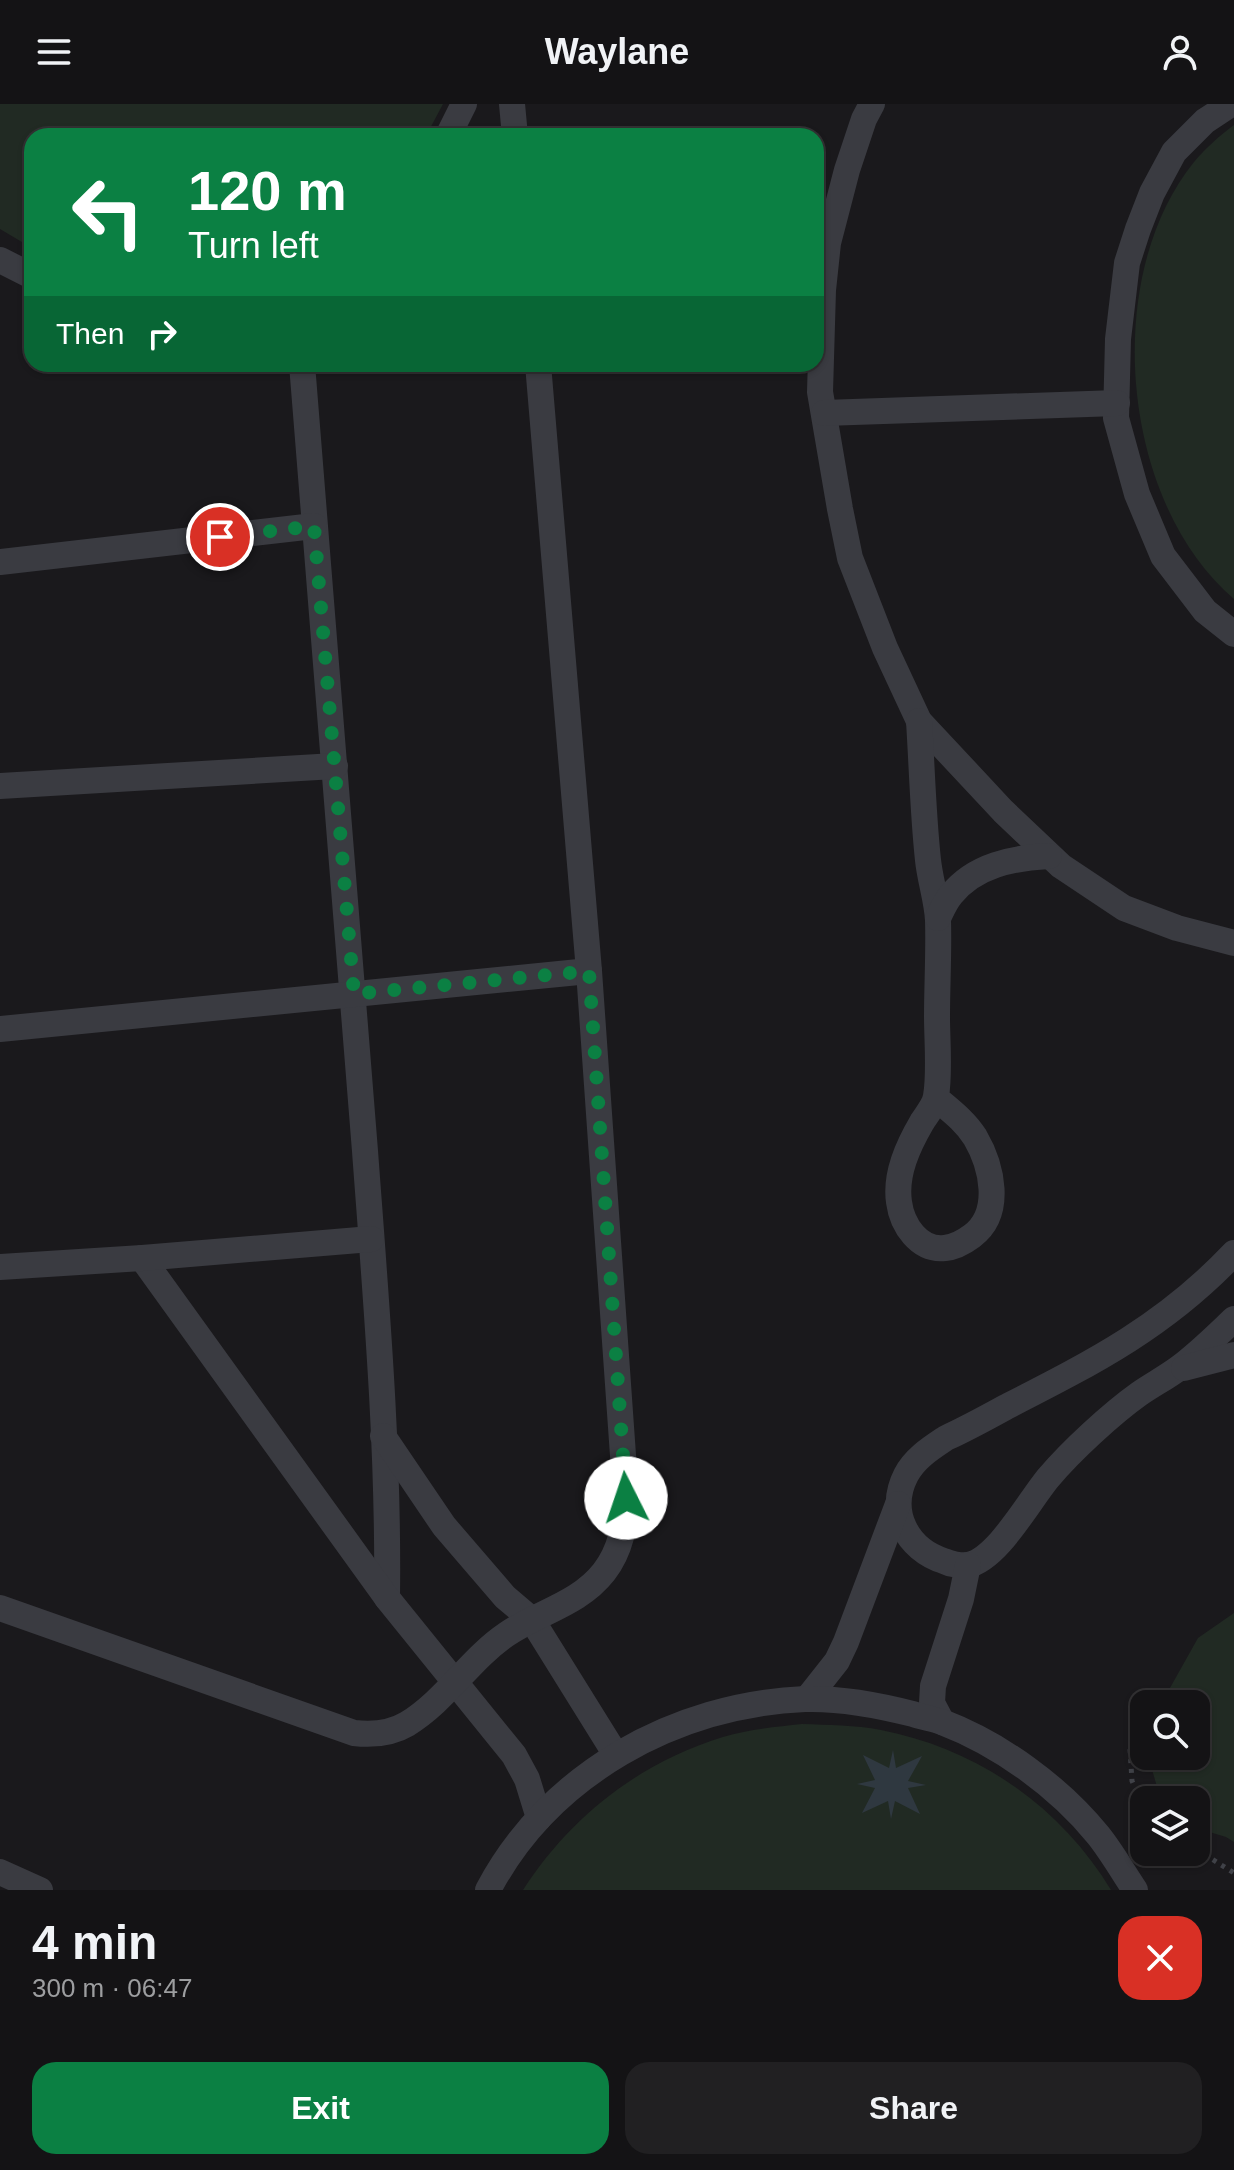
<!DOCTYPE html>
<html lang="en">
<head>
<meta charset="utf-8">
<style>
	:root { --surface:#141315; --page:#212022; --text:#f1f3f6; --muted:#9d9ea0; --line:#333234; --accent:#0b8043 }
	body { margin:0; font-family:Helvetica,sans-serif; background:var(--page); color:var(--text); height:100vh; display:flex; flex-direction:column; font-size:30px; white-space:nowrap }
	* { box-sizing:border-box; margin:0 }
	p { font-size:26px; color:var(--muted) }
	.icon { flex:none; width:44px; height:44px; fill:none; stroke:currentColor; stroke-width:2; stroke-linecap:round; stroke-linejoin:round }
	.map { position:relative; height:1786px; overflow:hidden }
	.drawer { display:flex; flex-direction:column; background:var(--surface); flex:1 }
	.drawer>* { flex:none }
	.guide { position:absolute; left:24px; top:24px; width:800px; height:244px; border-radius:24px; box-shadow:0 2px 6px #0004,0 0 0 2px var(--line); background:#0b8043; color:#fff; overflow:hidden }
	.fabs { position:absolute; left:1130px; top:1586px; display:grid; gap:16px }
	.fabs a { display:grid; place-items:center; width:80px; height:80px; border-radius:16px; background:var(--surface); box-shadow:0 2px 6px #0004,0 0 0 2px var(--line); font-size:40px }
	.pin { position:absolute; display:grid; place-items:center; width:68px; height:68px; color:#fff; margin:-34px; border:4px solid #fff; border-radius:50%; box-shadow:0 2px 8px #0007 }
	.me { position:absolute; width:88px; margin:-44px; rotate:356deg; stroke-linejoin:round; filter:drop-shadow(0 0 6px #0008) }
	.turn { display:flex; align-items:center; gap:28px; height:168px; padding:0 32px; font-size:36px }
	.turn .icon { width:104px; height:104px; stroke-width:2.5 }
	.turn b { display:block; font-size:56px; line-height:68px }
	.then { display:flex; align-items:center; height:76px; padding:0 32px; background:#0003; gap:16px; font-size:30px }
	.round { display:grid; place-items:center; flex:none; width:84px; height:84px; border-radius:24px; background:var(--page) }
	.overview { display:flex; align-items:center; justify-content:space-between; height:136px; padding:0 32px }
	h1 { font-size:48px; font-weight:700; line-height:60px }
	.primary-button { display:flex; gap:16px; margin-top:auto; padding:16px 32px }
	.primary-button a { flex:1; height:92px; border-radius:24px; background:var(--accent); color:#fff; font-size:32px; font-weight:700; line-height:92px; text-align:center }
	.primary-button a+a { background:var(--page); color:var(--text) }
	header { display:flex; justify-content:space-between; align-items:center; height:104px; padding:0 32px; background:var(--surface); font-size:36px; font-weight:700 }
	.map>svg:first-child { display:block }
</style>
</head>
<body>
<header><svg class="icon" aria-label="menu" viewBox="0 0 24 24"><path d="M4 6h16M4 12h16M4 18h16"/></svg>Waylane<svg class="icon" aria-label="person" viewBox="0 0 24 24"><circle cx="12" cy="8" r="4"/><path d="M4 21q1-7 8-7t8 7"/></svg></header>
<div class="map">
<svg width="1234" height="1786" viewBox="0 0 1234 1786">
	<rect width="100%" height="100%" fill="#1a191c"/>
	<g fill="#212a23">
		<path d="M0,0h443l-17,32h-394v112l-32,-19z"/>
		<path d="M1234,21v474c-113,-96 -134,-321 -40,-437 12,-14 25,-26 40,-37z"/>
		<path d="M1234,1509v229l-8,-5 -30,-9v-28h-30l-8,-10 -10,-34h48v-52h-35l37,-66z"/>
		<path d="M802,1620c26,1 53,1 79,6 97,19 179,76 230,160h-588c48,-74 116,-127 200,-153 26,-8 53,-10 79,-13z"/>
	</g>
	<path fill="#2f3840" d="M893,1646l3,18 26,-12 -14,25 18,4 -18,3 12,26 -25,-13 -4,18 -3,-18 -26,12 13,-25 -18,-4 18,-4 -12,-25 26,13z"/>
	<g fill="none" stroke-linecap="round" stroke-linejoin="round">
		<g stroke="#404248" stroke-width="5" stroke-dasharray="4 6" stroke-linecap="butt">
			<path d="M1130,1645l2,32 12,26"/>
			<path d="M1196,1745l38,24"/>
		</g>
		<g stroke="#3a3b41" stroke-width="26">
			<path d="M512,0l3,32"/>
			<path d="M872,0l-8,15 -17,51 -19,73 -5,47 -3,102 20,117 10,49 35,90 34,73 84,90 58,55 63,42 53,20 57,15"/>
			<path d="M1231,0l-26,17 -31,31 -22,41 -14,36 -11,34 -9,76 -2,79 21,76 26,62 42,55 29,23"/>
			<path d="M448,32l16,-32"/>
			<path d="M0,156l32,16"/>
			<path d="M302,260c19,263 44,525 63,787 11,149 24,298 22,447"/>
			<path d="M824,309l293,-10"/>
			<path d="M0,458l314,-36"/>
			<path d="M919,617c3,47 4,93 9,139 2,20 9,40 10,60 1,32 -1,65 -1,97 0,23 3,57 -1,79 -1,9 -9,18 -14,26 -14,24 -27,52 -23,80 3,23 20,49 46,46 10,-1 19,-6 27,-12 31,-23 20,-70 3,-99 -10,-16 -25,-27 -39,-39"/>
			<path d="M0,682l335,-20"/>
			<path d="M938,814c4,-8 7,-16 13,-23 24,-30 62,-37 98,-39"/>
			<path d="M0,925l589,-58"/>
			<path d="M1234,1149c-69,73 -140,109 -228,154 -20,11 -40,22 -60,31 -15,10 -31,20 -40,37 -19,37 1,74 38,86 6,3 17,5 24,4 30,-6 62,-66 81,-88 22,-26 62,-63 90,-83 13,-9 28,-17 40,-26 20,-15 37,-32 55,-49"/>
			<path d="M142,1154l245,340 127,157 13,24 12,39"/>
			<path d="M0,1163l142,-9 229,-19"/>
			<path d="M1184,1264l50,-13"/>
			<path d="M383,1332l61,90 61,71 27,23 84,135"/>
			<path d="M0,1504l354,125c18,2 38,0 53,-9 39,-24 63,-65 100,-90 32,-22 72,-30 97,-62 17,-22 21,-47 22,-74l-37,-527 -51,-607"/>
			<path d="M807,1595l30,-38 9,-19 52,-138"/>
			<path d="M942,1618l-10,-19 1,-17 28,-87 7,-34"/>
			<path d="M0,1768l40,18"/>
			<path d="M488,1786c61,-116 188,-186 317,-191 36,-1 73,6 108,15 9,3 20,5 29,8 58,22 117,65 156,113 13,16 25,37 37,55"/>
		</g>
	</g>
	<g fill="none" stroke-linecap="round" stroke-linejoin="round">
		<path stroke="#0b8043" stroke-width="14" stroke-dasharray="0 25.2" d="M220,433l94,-11 40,468 235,-23 37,527"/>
	</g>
</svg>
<div class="fabs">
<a><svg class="icon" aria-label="search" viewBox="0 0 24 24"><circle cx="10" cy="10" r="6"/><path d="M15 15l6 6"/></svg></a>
<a><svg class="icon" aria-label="layers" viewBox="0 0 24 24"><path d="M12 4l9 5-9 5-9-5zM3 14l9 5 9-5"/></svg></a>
</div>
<div class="pin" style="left:220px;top:433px;background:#d93025"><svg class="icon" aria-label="arrive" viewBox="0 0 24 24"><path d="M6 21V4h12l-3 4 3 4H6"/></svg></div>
<svg class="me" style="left:626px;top:1394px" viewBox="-20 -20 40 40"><circle r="19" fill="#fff"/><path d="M0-13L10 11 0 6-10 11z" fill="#0b8043"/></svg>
<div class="guide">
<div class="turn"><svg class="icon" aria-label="left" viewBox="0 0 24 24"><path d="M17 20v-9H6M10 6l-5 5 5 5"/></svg><div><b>120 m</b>Turn left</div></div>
<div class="then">Then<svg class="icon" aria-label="right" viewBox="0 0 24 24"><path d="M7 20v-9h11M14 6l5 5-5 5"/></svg></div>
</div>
</div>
<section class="drawer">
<div class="overview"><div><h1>4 min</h1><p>300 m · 06:47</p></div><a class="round" style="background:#d93025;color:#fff"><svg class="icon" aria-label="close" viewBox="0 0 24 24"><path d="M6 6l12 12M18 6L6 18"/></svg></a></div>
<div class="primary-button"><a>Exit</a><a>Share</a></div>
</section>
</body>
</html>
